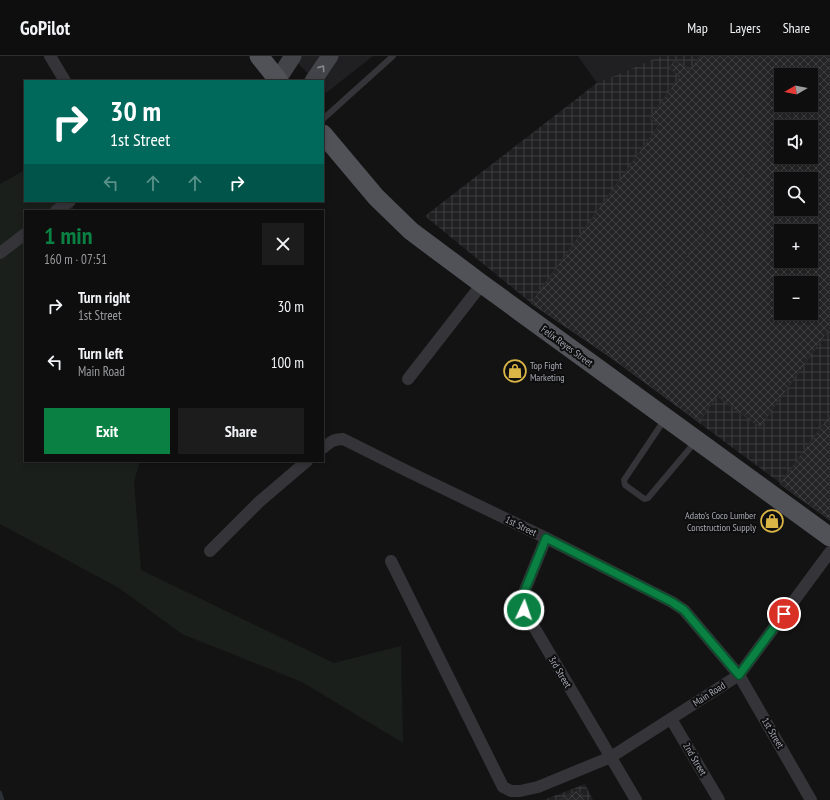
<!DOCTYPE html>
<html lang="en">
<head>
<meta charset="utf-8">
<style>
	:root { --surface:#0e0e0f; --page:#1c1c1d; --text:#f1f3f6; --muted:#9b9c9e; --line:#2e2e2f; --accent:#0b8043 }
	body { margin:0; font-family:"PT Sans Narrow",sans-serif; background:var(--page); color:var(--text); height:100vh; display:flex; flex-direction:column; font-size:15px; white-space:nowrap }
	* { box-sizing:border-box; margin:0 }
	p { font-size:13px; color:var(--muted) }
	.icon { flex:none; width:22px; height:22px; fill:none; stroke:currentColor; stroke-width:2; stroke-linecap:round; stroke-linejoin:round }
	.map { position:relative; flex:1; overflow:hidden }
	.side { position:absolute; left:24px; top:154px; width:300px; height:252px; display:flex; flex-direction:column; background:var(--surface); border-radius:0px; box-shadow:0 2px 6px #0003,0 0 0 1px var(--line) }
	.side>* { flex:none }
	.hud { position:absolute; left:24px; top:24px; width:300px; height:122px; border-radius:0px; box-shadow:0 2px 6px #0003,0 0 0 1px var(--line); background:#00695c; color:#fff; overflow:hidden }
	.needle { width:26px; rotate:260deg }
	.fabs { position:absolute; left:774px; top:12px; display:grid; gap:8px }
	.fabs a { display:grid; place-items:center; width:44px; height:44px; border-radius:0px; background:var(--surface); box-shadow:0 2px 6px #0003,0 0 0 1px var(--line); font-size:20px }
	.pin { position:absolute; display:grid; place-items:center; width:34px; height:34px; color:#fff; margin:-17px; border:2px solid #fff; border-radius:50%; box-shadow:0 1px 4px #0007 }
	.me { position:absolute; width:44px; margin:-22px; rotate:3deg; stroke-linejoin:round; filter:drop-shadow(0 0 3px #0008) }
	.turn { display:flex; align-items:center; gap:14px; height:84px; padding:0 20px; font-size:18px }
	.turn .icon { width:52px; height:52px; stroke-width:2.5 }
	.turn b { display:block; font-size:28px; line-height:34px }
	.lanes { display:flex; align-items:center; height:38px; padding:0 20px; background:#0003; justify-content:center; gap:20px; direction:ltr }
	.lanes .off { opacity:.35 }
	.round { display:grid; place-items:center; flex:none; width:42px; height:42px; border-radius:0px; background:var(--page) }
	.overview { display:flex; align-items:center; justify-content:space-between; height:68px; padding:0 20px }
	h1 { font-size:24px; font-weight:600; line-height:30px; color:var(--accent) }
	.action { display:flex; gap:8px; margin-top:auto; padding:8px 20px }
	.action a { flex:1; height:46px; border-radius:0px; background:var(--accent); color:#fff; font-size:16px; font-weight:600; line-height:46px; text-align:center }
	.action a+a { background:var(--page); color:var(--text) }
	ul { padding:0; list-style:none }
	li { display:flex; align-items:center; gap:12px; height:56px; padding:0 20px }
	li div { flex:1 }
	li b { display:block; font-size:15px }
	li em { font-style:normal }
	header { display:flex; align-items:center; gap:24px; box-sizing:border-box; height:56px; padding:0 20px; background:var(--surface); border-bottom:1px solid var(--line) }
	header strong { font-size:19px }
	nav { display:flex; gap:22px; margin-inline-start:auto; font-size:14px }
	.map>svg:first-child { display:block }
</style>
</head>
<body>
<header>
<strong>GoPilot</strong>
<nav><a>Map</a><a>Layers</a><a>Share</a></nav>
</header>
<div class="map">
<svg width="830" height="744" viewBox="0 0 830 744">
	<defs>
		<pattern id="industrial-grid" width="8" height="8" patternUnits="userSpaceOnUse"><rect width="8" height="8" fill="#201f21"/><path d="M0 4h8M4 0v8" fill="none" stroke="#3e3d3f"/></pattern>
		<pattern id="building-cross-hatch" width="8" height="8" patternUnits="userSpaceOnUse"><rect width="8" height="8" fill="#242325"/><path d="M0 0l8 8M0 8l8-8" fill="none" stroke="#414042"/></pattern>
	</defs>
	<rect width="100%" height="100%" fill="#131314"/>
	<g fill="#201f21">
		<path d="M291,0h82l-47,37 -3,-3v-9h-8z"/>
		<path d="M578,0h83l-64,27z"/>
	</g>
	<g fill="url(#industrial-grid)" fill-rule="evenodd">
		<path d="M661,0h169v464l-217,-161 -82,-56 -106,-87 172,-133zM781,19h30v30h-30zM781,71h30v30h-30zM781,123h30v30h-30zM781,175h30v30h-30zM781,227h30v30h-30z"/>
		<path d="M585,728l8,16h-49z"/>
	</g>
	<path fill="#1a1f1b" d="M25,114v31h44l6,10h-50v250h115l-6,21 7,88 193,93 67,-17 2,97 -101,-61 -120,-48 -63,-46 -119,-64v-340z"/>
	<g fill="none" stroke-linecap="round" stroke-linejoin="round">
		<path stroke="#2b3037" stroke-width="4.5" d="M0,737l2,7"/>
	</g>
	<g fill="url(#building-cross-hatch)" stroke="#2e2d30" fill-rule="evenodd">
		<path d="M700,0h130v3l-19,26v-10h-30v30h15l-183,254 -82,-56 128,-178 -9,-7 30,-42 -11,-8 6,-8 15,10z"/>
		<path d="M830,3v269l-70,99 -43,-31 -18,26 -86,-63 183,-254h15v-20zM781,71h30v30h-30zM781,123h30v30h-30zM781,175h30v30h-30zM781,227h30v30h-30z"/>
		<path d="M830,359v105l-50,-36z"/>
		<path d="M579,734l5,10h-25z"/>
	</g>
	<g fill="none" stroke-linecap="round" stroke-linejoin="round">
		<g stroke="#353539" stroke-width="6">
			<path d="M323,63l70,-63"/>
			<path d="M665,363l-41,61 1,5 18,13 2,1 3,-1 48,-57"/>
		</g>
		<g stroke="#353539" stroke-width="12">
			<path d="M50,0l15,25"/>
			<path d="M56,155l14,-10"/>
			<path d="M0,197l25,-19"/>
			<path d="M408,323l74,-95"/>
			<path d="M323,392c7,-6 11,-9 20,-9l64,32 139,67 126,64 12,8 55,65 72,125"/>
			<path d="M546,482l-21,52 -3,13 2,7 112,190"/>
			<path d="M210,495l49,-49 48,-41"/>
			<path d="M391,505l112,226 8,4h9l18,-4 73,-30 128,-82 91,-123"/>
			<path d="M671,663l48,81"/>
		</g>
		<g stroke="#434449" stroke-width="17">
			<path d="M278,23l15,-23"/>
			<path d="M313,25l17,-25"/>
		</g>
		<g stroke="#515258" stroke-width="19">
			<path d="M259,0l20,25"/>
			<path d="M323,78l53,63 35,34 71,53 348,253"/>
		</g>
	</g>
	<defs><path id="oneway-chevron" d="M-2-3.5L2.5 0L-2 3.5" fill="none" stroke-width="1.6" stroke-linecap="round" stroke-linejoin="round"/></defs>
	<use stroke="#84868e" href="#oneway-chevron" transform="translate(322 12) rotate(-55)"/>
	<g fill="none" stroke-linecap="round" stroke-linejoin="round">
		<g stroke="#07532c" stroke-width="10">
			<path id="route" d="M524,554l-2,-7 3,-13 21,-52 126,64 12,8 55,65 45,-61"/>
		</g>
		<use href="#route" stroke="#0b8043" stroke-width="7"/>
	</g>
	<defs>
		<g id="shop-ring" transform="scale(1.15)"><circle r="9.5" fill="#0e0e0f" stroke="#dab646" stroke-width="1.5"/><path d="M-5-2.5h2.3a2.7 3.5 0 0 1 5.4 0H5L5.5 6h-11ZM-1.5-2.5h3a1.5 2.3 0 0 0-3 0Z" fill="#dab646"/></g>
	</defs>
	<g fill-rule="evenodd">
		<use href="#shop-ring" x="515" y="315"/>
		<use href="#shop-ring" x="772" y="465"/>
	</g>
	<g text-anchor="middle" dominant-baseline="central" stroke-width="4" stroke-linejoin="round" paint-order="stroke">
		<g font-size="10" fill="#a7a9b3" stroke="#0e0e0f">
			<text transform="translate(567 290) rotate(36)">Felix Reyes Street</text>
			<text transform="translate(521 470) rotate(26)">1st Street</text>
			<text transform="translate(560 616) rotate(59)">3rd Street</text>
			<text transform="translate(709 638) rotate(-33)">Main Road</text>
			<text transform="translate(773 677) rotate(60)">1st Street</text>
			<text transform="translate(695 703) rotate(59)">2nd Street</text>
		</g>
		<g font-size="10" fill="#a7a9b3" stroke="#0e0e0f" text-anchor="start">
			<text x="530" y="309">Top Fight<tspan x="530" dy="12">Marketing</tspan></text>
			<text x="756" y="459" text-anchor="end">Adato's Coco Lumber<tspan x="756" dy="12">Construction Supply</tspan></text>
		</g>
	</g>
</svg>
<div class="fabs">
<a><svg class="needle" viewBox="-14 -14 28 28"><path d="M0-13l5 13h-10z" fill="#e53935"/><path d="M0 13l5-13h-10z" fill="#9b9c9e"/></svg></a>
<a><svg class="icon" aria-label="sound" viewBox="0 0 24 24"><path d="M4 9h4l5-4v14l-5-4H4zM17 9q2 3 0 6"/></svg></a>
<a><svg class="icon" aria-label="search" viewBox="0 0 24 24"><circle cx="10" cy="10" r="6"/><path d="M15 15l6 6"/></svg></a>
<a>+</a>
<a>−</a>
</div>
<div class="pin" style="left:784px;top:558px;background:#d93025"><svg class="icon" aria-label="arrive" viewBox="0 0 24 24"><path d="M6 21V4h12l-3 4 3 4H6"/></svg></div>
<svg class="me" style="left:524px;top:554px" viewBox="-20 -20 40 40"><circle r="17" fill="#0b8043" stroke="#fff" stroke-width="3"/><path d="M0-11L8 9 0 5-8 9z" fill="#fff"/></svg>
<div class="hud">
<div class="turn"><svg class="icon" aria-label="right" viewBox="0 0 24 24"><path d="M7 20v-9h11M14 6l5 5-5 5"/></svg><div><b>30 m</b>1st Street</div></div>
<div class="lanes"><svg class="icon off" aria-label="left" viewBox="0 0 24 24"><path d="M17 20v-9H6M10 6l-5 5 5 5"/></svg><svg class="icon off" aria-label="ahead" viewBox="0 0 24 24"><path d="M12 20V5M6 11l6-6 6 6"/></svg><svg class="icon off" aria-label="ahead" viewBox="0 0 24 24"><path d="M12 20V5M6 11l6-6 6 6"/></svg><svg class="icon" aria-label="right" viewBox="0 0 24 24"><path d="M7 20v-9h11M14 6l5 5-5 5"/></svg></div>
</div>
<section class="side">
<div class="overview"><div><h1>1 min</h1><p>160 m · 07:51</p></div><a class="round"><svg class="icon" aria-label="close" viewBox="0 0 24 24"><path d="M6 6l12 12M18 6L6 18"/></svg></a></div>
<ul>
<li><svg class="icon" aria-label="right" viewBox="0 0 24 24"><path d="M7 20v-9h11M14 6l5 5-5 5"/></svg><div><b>Turn right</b><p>1st Street</p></div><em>30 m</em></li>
<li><svg class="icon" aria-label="left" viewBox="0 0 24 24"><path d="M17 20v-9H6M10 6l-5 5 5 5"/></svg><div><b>Turn left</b><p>Main Road</p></div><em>100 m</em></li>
</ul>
<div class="action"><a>Exit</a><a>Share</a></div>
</section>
</div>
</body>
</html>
